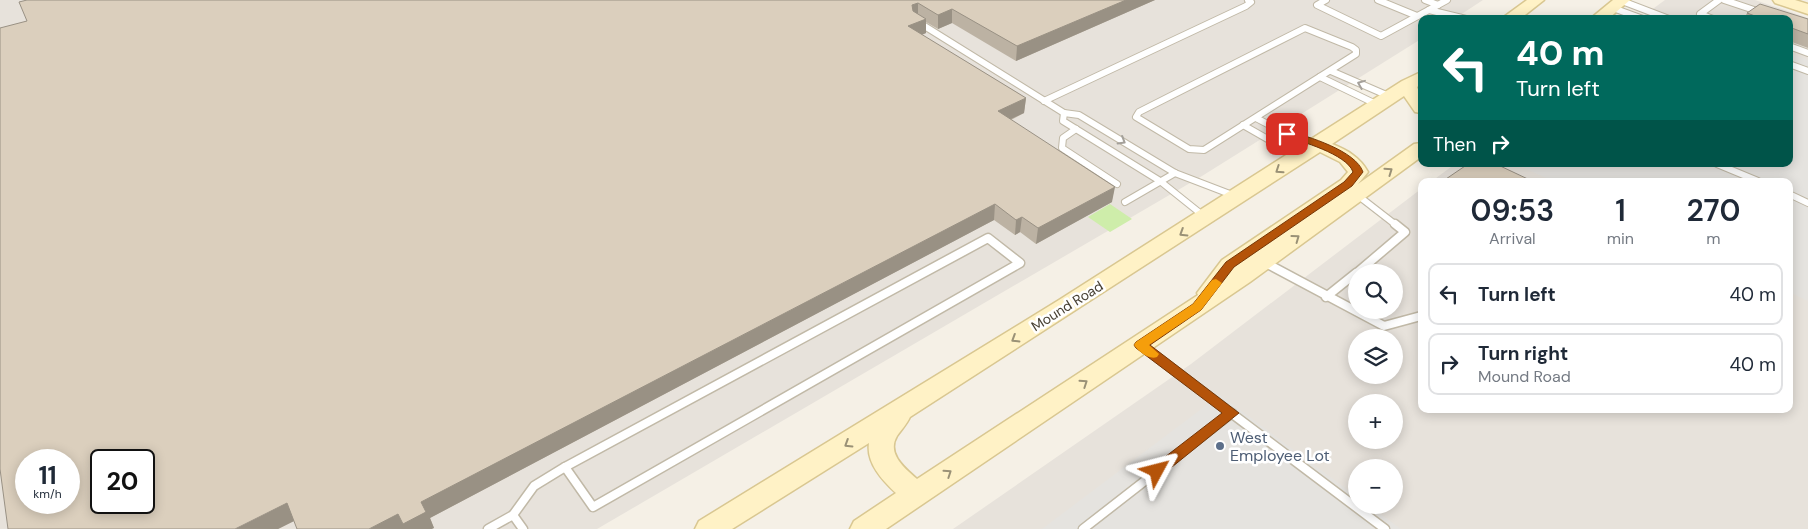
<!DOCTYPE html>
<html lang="en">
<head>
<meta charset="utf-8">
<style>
	:root { --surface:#fff; --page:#f2f2f3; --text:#1f2937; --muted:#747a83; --line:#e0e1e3 }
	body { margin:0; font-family:"DM Sans",sans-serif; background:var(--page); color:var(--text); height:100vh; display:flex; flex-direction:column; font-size:19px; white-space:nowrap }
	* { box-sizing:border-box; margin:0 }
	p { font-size:16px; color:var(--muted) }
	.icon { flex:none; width:28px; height:28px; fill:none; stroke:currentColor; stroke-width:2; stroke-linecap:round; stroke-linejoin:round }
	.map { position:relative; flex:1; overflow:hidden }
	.sheet { position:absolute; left:1418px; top:178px; width:375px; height:235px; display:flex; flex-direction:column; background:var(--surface); border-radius:10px; box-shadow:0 2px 12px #0003 }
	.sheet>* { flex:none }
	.top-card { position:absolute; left:1418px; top:15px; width:375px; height:152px; border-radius:10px; box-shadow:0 2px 12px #0003; background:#00695c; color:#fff; overflow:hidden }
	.buttons { position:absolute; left:1348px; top:264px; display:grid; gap:10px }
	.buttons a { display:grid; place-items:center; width:55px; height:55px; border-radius:50%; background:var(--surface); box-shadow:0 2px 12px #0003; font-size:25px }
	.speed { position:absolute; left:15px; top:449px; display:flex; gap:10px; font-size:25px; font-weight:700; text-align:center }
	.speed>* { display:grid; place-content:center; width:65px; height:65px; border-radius:50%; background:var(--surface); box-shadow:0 2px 12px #0003; line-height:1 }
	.speed small { font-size:12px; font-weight:400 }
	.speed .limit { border:2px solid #111; border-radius:8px; background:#fff; color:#111 }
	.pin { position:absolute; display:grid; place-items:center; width:42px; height:42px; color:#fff; margin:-21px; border-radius:10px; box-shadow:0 2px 8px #0006 }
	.me { position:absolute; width:55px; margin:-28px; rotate:52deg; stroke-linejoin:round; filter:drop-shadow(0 0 4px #0008) }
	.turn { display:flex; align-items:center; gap:18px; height:105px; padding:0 15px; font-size:22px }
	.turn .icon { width:65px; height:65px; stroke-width:2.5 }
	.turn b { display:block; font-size:35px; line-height:42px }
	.then { display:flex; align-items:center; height:48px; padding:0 15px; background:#0003; gap:10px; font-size:19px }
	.eta { display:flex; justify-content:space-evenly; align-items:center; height:85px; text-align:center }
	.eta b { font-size:30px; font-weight:600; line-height:35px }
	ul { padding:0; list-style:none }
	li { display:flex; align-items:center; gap:15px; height:62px; margin:0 10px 8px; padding:0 5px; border:2px solid var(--line); border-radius:10px }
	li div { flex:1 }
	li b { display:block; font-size:19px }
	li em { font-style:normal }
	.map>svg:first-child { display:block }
</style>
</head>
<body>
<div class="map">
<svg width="1808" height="529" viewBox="0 0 1808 529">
	<rect width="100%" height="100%" fill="#f5f0e6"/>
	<g fill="#e7e2db" fill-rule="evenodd">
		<path d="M0,0h1483l-29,19h-33v20l-219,137 -605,353h-597zM26,460h43v42h-43zM101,460h43v42h-43z"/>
		<path d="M1665,0h90l53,18v511h-855l238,-165 230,-175v220h368v-228h-357l23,-17h334v-145h-150zM1356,272h38v38h-38zM1356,338h38v37h-38zM1356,402h38v38h-38zM1356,468h38v37h-38z"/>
	</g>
	<path fill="#ceedaa" d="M1110,204l22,15 -22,13 -22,-15z"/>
	<g fill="#e5e3df">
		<path d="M1789,53l19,7v241l-19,-9v-111h-236l-38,-17h274z"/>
		<path d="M1220,395l136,101v9h12l33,24h-359z"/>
	</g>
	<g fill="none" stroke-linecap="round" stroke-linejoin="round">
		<g stroke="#c1b9a7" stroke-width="8">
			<g id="lane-far1">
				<path d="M1326,0l-9,5 64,31 66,-36"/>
				<path d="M1378,0l39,16"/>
				<path d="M1425,0l13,5"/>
				<path d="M1724,0l36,12"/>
				<path d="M1622,1l47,18"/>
				<path d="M1613,8l30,11"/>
				<path d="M1429,10l37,9"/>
				<path d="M1713,19l-13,-5 19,-14"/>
				<path d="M918,22l146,91 15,2 96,58 60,23"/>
				<path d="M1305,28l47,19 4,3v4l-152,96 -15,-1 -53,-32 3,-5z"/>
				<path d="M1789,46l19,7"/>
				<path d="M1789,64l19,7"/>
				<path d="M1331,71l60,26"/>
				<path d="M1320,77l58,28"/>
				<path d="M1044,101l202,-95 5,-4 -3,-2"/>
				<path d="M1064,113l-1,8 97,60 45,36"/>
				<path d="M1256,118l31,16 29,10"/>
				<path d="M1243,125l56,32"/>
				<path d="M1076,129l-13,9 -1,10 55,36"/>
				<path d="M1717,164l41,17"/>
				<path d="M1356,194l40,31"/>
				<path d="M1789,194l19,9"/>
				<path d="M1125,202l50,-29"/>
			</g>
		</g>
		<g stroke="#c1b9a7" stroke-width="11">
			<g id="lane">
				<path d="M988,238l32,25 -427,244 -28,-40z"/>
				<path d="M1264,262l120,64 37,-10"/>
				<path d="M1358,272l47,-40 -10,-8"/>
				<path d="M1326,297l30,-24"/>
				<path d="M1141,345l244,184"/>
				<path d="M513,515l21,-29 31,-19"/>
				<path d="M488,529l25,-14 10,14"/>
				<path d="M1083,529l149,-116"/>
			</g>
		</g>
		<g stroke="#d9c791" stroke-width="3">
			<g id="secondary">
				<path d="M1527,0h17l-24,19h-19z"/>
				<path d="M1613,0h17l-22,19h-18z"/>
				<path d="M1773,0h22l13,4v10l-33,-11z"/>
				<path d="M1421,72v12l-4,3 4,10v16l-6,-1 -11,-16 -72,48c15,6 28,13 36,28l-10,12 56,-40 7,-1v14l-171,125 -364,247h-36l4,-8 42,-28c-13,-12 -30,-30 -27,-50l-137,86h-37l4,-8 360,-221 343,-219zM1320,152l20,10 8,10 -7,8 -119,80 -25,33 1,2 -281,184c-11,-10 -31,-25 -20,-43 4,-6 10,-12 13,-19z"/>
			</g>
		</g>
		<use href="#lane-far1" stroke="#fff" stroke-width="6"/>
		<use href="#lane" stroke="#fff" stroke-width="8"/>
		<use href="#secondary" fill="#fff2c6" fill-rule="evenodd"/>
	</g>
	<g fill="#bcb2a3">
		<path d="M27,0h1128l-139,61 -64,-38 -14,6 -12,-7v11l-4,2 104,63 -2,15 -13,7 101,82 -76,42 -16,-12 -5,3 -21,-15 -564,298 4,10 -140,-7 -16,8 -251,-508z"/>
		<path d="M1747,13l61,6v29l-19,-7v-22h-45z"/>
	</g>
	<g fill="#999184">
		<path d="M1126,0h29l-139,61 1,-15z"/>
		<path d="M918,3v14l-6,2v-14z"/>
		<path d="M952,9v14l-14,6v-14z"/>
		<path d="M926,19v14l-18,7v-14z"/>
		<path d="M1026,98l-2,15 -28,13 2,-15z"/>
		<path d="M1115,187l-3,15 -76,42 2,-16z"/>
		<path d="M995,204l-1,16 -564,298 4,10 -2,1h-63z"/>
		<path d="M1022,217l-2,15 -5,3 1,-15z"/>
		<path d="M287,503l11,16 -20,10h-43z"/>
	</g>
	<g fill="#dbcfbd" stroke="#999184" fill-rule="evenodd">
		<path d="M27,0h1099l-109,46 -65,-37 -14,6 -20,-12 -6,2 1,6 13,8 -18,7 118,72 -28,13 117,76 -77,41 -16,-11 -6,3 -21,-16 -574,298 5,10 -23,12 -5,-10 -29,15h-72l-10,-26 -52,26h-227l-8,-60v-441l27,-7 -8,-19zM26,460h43v42h-43zM101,460h43v42h-43z"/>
		<path d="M1760,4l48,15v15l-19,-7v-8h-26l-16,-6z"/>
		<path d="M1468,164h28l36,17h-89z"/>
	</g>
	<defs><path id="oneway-chevron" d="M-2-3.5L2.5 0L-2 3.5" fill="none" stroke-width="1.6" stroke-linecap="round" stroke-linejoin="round" transform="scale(1.25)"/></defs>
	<g stroke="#a4a09a">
		<use href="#oneway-chevron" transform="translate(1361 84) rotate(-158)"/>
		<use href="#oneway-chevron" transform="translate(1122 141) rotate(31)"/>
	</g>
	<g stroke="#9a9176">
		<use href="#oneway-chevron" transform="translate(1279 170) rotate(146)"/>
		<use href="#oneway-chevron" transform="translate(1389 171) rotate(-35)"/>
		<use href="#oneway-chevron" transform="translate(1183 233) rotate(148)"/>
		<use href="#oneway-chevron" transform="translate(1296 238) rotate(-36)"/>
		<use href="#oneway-chevron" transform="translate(1015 339) rotate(148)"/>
		<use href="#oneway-chevron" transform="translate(1084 383) rotate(-34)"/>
		<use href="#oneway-chevron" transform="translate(848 444) rotate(148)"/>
		<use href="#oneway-chevron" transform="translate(948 473) rotate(-34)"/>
	</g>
	<path fill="#b45309" stroke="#753606" d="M1287,131c21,5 69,20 76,41l-11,14 -118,81 -33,43 -51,35 89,68 -77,62h-10l-2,-4 2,-4 70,-54 -86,-65 -2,-3 2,-3 57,-38 33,-42 118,-80 9,-10c-6,-18 -53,-31 -69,-36l-2,-2z"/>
	<path fill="#f59e0b" d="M1216,279l6,4 -21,27 -52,35 10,9 -2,3c-8,3 -18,-5 -23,-12l2,-3 57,-38 19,-24z"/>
	<circle fill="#5c6f8a" stroke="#fff" stroke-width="2" cx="1220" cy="446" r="5"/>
	<g text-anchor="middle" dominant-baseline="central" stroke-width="5" stroke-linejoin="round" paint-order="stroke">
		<g font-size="14" fill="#484134" stroke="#fff">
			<text transform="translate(1067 306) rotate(-32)">Mound Road</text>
		</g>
		<g font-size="16" fill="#4e5e75" stroke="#fff" text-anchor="start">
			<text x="1230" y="437">West<tspan x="1230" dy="18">Employee Lot</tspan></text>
		</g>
	</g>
</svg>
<div class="buttons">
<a><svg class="icon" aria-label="search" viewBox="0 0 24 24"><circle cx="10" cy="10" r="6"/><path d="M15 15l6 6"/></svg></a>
<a><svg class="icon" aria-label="layers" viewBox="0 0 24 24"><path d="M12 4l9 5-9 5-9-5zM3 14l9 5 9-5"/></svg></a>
<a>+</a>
<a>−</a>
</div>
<div class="speed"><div>11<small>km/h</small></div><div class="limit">20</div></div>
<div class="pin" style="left:1287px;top:134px;background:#d93025"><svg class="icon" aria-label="arrive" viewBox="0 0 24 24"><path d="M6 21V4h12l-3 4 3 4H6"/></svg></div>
<svg class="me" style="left:1157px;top:471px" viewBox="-20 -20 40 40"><path d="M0-17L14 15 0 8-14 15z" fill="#b45309" stroke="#fff" stroke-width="4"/></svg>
<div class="top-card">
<div class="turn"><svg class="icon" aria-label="left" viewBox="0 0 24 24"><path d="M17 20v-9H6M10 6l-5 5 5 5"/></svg><div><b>40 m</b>Turn left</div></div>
<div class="then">Then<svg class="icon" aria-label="right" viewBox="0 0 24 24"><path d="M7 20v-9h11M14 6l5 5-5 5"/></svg></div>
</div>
<section class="sheet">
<div class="eta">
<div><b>09:53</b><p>Arrival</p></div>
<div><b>1</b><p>min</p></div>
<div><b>270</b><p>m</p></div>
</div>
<ul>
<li><svg class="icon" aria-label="left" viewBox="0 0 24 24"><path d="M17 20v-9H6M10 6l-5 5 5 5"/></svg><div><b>Turn left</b></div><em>40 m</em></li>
<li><svg class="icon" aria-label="right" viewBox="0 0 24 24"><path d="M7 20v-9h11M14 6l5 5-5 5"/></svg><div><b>Turn right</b><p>Mound Road</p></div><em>40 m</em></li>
</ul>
</section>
</div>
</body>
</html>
